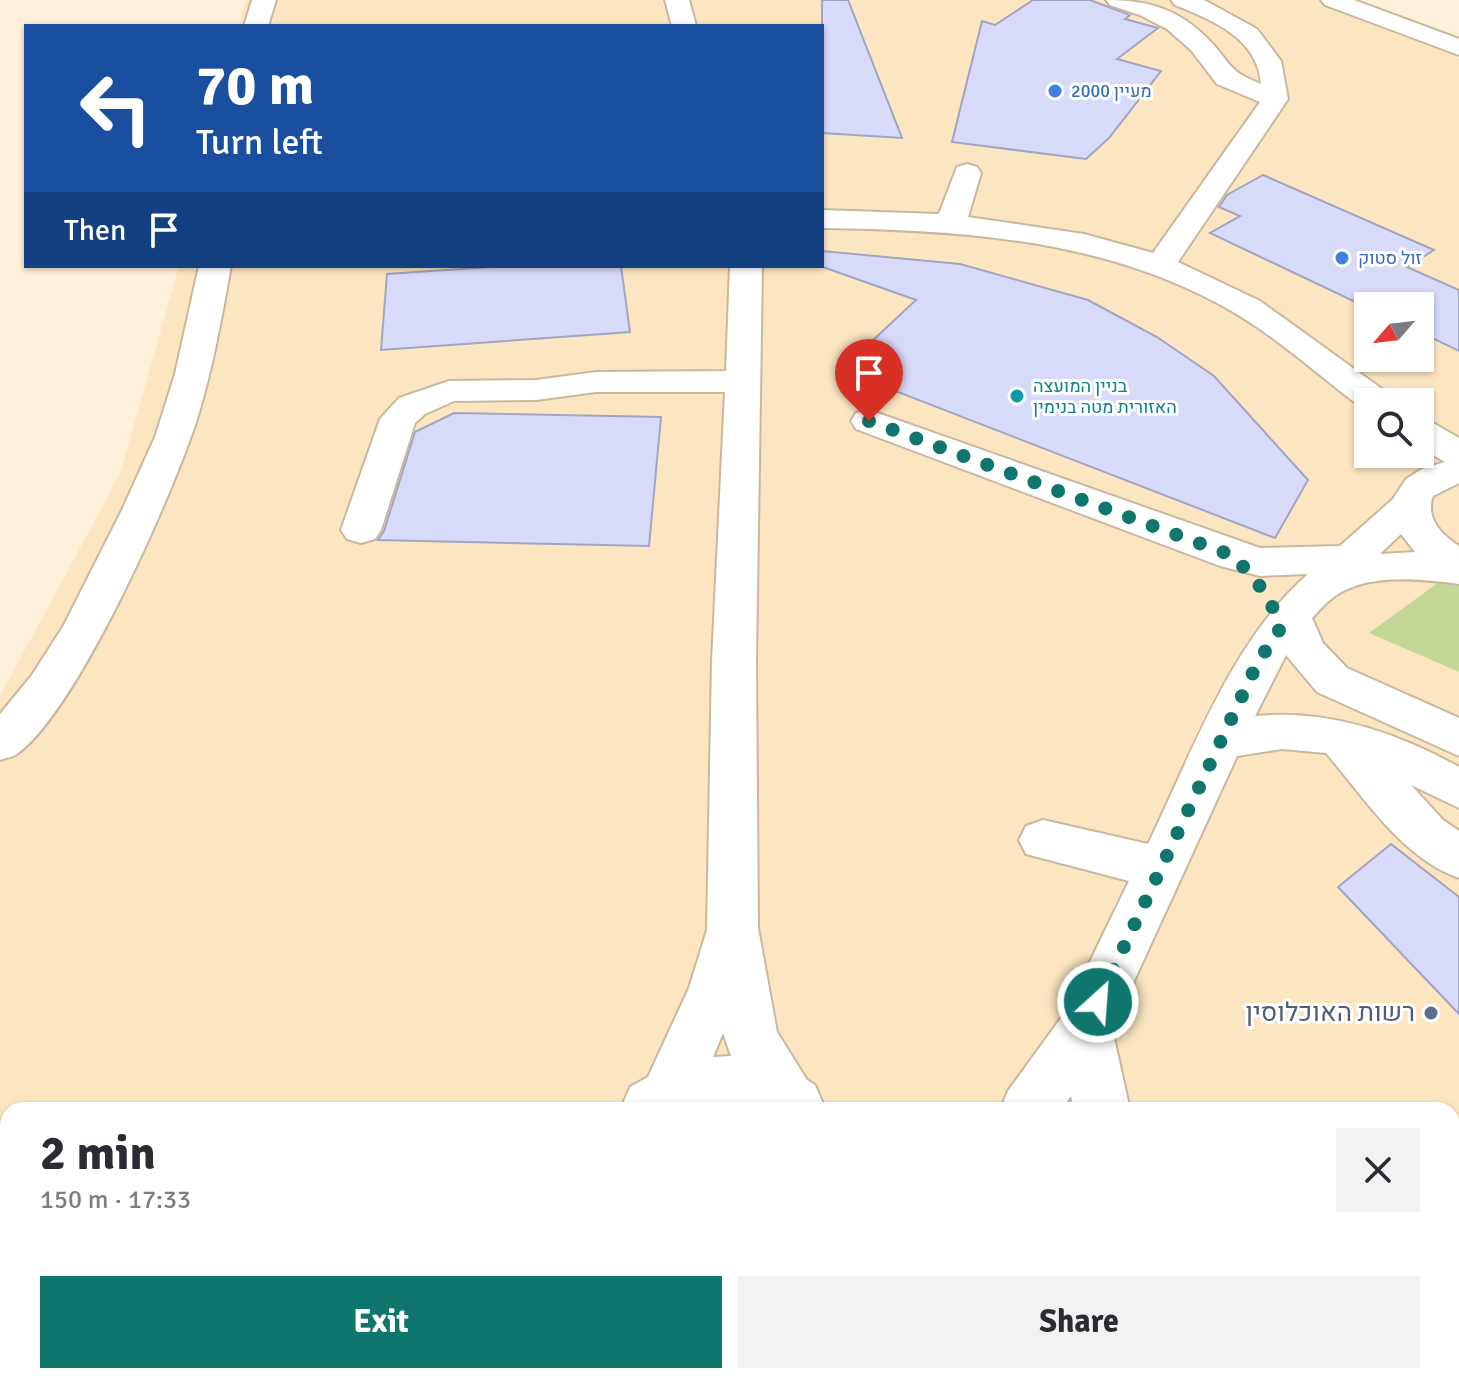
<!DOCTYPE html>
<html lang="en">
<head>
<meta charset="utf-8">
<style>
	:root { --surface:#fff; --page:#f2f2f3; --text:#2b2b33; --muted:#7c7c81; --accent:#0f766e }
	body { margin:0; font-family:Signika,Heebo,sans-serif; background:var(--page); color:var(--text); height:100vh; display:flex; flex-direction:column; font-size:30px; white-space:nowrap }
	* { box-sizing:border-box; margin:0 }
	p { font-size:26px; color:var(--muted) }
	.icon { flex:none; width:44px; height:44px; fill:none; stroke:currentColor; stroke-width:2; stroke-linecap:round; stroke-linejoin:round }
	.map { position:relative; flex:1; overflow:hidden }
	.side { position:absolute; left:0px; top:1102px; width:1460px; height:282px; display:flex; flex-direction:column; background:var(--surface); border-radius:24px 24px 0 0; box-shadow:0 2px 6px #0004 }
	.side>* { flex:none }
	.guide { position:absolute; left:24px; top:24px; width:800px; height:244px; border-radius:0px; box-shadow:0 2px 6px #0004; background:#1a4fa0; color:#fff; overflow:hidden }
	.needle { width:52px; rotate:242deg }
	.tools { position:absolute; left:1354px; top:292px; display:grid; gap:16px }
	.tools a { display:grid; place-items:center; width:80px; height:80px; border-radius:0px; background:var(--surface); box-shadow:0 2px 6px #0004; font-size:40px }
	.pin { position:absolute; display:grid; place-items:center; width:68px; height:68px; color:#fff; margin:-82px -34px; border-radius:50% 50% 50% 0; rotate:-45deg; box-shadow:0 0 8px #0007 }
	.pin .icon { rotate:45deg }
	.me { position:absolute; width:88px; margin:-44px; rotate:26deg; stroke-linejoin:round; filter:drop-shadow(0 0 6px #0008) }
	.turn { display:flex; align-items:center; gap:28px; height:168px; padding:0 40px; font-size:36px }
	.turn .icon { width:104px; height:104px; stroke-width:2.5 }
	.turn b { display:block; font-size:56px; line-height:68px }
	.then { display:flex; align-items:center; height:76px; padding:0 40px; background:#0003; gap:16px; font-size:30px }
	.round { display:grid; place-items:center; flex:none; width:84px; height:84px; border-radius:0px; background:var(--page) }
	.summary { display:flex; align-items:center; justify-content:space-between; height:136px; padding:0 40px }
	h1 { font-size:48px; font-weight:700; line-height:60px }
	.cta { display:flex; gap:16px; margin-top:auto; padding:16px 40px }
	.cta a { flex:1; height:92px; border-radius:0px; background:var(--accent); color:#fff; font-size:32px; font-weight:700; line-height:92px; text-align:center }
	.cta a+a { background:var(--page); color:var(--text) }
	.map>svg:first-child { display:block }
</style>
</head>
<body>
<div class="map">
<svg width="1459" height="1383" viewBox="0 0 1459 1383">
	<rect width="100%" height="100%" fill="#fef0d9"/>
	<path fill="#fce6c2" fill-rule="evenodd" d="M246,0h1102l111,40v1343h-1459v-687l120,-222 59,-208h643v-240h-584zM1368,306h52v52h-52zM1368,402h52v52h-52zM8,1110h1444v266h-1444z"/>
	<path fill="#c3d896" d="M1446,577l13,2v93l-90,-39z"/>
	<g fill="#d8daf9" stroke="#a2a5c2" stroke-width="2">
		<path d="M822,0h26l54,138 -80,-5z"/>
		<path d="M1033,0h57l40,15 -5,4 33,9 -41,31 44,12 -52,67 -23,21 -134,-17 30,-121 13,4z"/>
		<path d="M1263,175l171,75 -27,17 52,23v61l-39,-19v-26l-52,2 -158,-75 30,-17 -21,-9 8,-12z"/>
		<path d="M822,251l138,13 128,36 69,37 57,39 94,104 -33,58 -434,-168 75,-70 -96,-34h2z"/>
		<path d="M506,266h115l9,66 -249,18 6,-76z"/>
		<path d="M454,413l207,4 -12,129 -271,-6 6,-9 31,-99z"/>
		<path d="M1391,844l68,53v117l-121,-127z"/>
	</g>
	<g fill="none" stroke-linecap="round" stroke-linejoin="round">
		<g stroke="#c9b89d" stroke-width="4">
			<g id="minor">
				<path d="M252,0h24l-8,26h-24z"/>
				<path d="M665,0h24l7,26h-24z"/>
				<path d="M1106,0c42,0 73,9 103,40 24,25 17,30 52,44 -3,-46 -49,-64 -86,-79l-4,-5h33l53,29 24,32 7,38 -110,163 82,39 129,93 6,8h-27v8h-3c-49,-36 -94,-79 -148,-107 -121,-65 -261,-73 -395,-75v-18l117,4 18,-47 10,-3 10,3 4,6 -13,44 116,17 69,19 107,-151 -43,-18 -26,-34 -24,-21 -27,-14 -30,-10z"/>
				<path d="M1321,0h33l105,39v16l-134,-50z"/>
				<path d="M199,266h32c-9,50 -18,101 -33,150 -23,74 -120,294 -181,338 -4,3 -12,4 -17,6v-46l32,-39 32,-50 58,-115 33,-73 20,-63z"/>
				<path d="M730,266h32l-6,395 2,267 19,104 30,48 8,5 8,19 -2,6h-198l-1,-4 8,-19 18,-10 41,-89 18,-58 5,-269 13,-269h-129l-60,8 -82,1 -29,13 -10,9 -34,107 -6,9 -14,4 -14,-4 -6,-9 39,-111 19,-21 50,-17 87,-1 60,-8 130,-1zM723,1033l8,23 -18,1z"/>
				<path d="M869,410l391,138 80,-2 53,-47 13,-20 16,-10 23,-7 -25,-15v-27l13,3 26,15v45l-26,13c-8,22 8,38 26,50v38c-38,-5 -91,-11 -124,12 -9,6 -16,15 -23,22l11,25 24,25 112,50v38l-142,-64 -31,-37 -31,61c72,-7 141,16 204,51v41l-48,-23 32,35 16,11v47c-57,-20 -95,-81 -133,-125l-44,-4 -45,7 -125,273 18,81h-56l-3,-14 -10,14h-61l8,-19 58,-80 63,-130 -103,-27 -7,-14 7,-14 17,-6 105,24c44,-91 83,-202 160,-270l-48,2 -40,-10 -364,-137 -5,-8 5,-8zM1401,534l14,18 -35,2z"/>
				<path d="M78,1376h69l-3,7h-69z"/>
				<path d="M636,1376h64l3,7h-64z"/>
				<path d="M754,1376h64l-3,7h-64z"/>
				<path d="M1265,1376h67l3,7h-67z"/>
			</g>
		</g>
		<use href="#minor" fill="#fff" fill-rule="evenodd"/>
	</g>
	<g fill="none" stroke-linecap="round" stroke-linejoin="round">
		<path stroke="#0f766e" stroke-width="14" stroke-dasharray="0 25.2" d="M869,421l365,135 35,41 11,32 -22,33 -160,340"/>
	</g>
	<g fill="#3f7fe0" stroke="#fff" stroke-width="3">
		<circle cx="1055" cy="91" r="8"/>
		<circle cx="1342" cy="258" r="8"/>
	</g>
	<circle fill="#0f9aa8" stroke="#fff" stroke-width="3" cx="1017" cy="396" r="8"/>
	<circle fill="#5c6f8a" stroke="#fff" stroke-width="3" cx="1431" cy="1013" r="8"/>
	<g text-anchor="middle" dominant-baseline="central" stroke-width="6" stroke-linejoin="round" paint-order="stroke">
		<g font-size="18" fill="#366cbe" stroke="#fff" text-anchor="start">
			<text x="1071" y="91">מעיין 2000</text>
			<text x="1358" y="258">זול סטוק</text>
		</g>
		<g font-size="18" fill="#0d838f" stroke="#fff" text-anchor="start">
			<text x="1033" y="386">בניין המועצה<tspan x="1033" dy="21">האזורית מטה בנימין</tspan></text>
		</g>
		<g font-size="26" fill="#4e5e75" stroke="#fff" text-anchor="end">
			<text x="1415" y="1013">רשות האוכלוסין</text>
		</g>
	</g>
</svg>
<div class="tools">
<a><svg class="needle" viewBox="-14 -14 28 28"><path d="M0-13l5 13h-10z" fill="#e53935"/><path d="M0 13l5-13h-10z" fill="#7c7c81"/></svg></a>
<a><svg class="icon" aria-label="search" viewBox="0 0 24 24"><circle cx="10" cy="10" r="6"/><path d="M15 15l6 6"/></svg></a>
</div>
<div class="pin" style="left:869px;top:421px;background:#d93025"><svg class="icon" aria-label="arrive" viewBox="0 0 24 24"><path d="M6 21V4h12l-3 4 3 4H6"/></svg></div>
<svg class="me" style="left:1098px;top:1002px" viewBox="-20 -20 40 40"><circle r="17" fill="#0f766e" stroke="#fff" stroke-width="3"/><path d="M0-11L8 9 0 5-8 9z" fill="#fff"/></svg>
<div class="guide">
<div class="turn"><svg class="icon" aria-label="left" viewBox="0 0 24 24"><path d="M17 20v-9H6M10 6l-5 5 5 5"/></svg><div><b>70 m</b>Turn left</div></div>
<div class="then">Then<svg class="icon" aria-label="arrive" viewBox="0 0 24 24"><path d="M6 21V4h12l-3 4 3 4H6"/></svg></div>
</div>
<section class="side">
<div class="summary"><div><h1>2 min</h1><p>150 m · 17:33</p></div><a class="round"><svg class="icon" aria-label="close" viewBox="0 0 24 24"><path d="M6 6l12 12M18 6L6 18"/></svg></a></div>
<div class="cta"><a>Exit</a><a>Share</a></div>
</section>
</div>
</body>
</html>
